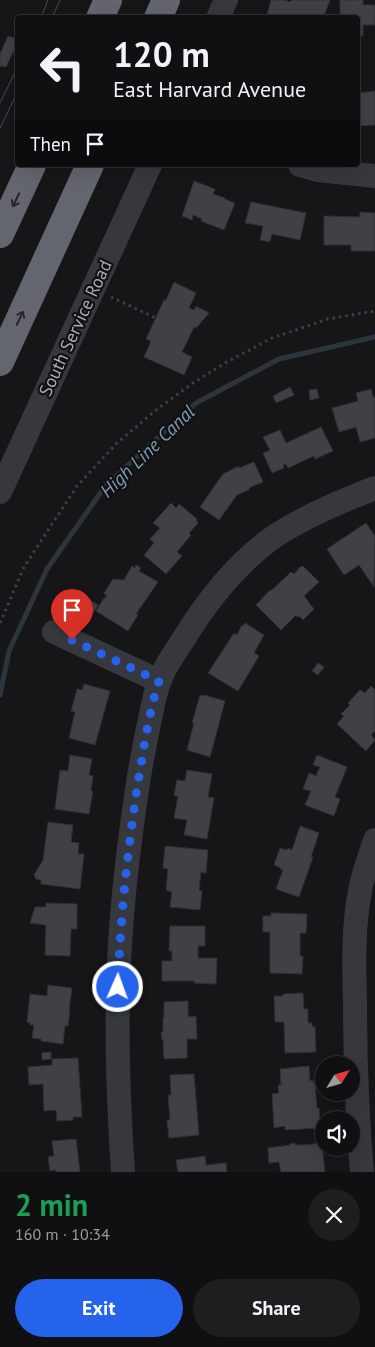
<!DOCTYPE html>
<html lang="en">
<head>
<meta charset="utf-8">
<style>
	:root { --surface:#101012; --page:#1e1e20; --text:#f1f3f6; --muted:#9c9d9f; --line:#303032; --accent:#2563eb }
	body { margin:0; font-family:"PT Sans",sans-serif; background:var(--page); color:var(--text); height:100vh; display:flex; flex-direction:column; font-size:19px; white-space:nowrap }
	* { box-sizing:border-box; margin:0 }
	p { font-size:16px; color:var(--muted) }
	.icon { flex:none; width:28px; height:28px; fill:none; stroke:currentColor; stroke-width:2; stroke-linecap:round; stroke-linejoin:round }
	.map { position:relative; height:1172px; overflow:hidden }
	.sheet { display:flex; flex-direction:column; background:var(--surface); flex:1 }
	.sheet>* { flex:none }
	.banner { position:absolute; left:15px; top:15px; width:345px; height:152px; border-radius:5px; box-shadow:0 5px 20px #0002,0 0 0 1px var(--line); background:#101012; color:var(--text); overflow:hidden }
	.needle { width:32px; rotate:53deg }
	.fabs { position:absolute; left:315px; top:1056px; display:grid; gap:10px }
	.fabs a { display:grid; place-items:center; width:45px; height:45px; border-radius:50%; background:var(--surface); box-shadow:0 5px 20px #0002,0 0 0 1px var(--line); font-size:25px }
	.pin { position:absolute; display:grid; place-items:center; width:42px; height:42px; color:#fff; margin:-51px -21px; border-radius:50% 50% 50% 0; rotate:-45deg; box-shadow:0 0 5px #0007 }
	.pin .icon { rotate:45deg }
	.me { position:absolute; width:55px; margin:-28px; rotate:2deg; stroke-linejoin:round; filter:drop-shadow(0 0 4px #0008) }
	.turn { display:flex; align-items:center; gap:18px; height:105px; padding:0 15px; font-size:22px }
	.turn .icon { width:65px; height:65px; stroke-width:2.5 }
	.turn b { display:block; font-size:35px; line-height:42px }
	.then { display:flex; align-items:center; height:48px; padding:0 15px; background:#0003; gap:10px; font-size:19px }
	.round { display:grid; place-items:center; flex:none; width:52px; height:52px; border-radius:26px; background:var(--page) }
	.summary { display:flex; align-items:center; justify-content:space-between; height:85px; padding:0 15px }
	h1 { font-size:30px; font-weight:700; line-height:38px; color:#1e9e55 }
	.action { display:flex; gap:10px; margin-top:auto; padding:10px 15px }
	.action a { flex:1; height:58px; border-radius:30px; background:var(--accent); color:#fff; font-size:20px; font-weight:700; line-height:58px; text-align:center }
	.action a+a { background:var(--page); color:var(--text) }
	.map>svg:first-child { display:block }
</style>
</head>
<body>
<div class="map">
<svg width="375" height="1172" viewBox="0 0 375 1172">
	<rect width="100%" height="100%" fill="#161618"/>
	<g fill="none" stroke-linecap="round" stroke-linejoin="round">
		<path stroke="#2c353c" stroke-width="5" d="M0,695l9,-44 38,-82 59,-84 90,-82 83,-44 96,-22"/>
	</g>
	<g fill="#404145" stroke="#303034">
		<path d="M271,0h14l5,2 2,-2h38l-7,18h-57z"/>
		<path d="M340,0h23v5h12v20h-12v11h-5v-18h-18z"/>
		<path d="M8,36l7,2v1l3,2v1l-12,25 -4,-1v1l-2,-1v-12z"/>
		<path d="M375,91v34l-17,1v-33z"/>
		<path d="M194,181l21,8 -2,5 12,4v1l10,4 -11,27 -23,-9 1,-2 -9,-4 -1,5 -10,-4z"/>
		<path d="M251,202l55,11 -6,27 -28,-6 -2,8 -10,-2 3,-14 -18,-3z"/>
		<path d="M360,212l15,1v38h-24v-6h-27v-29l36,1z"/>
		<path d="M174,282l22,11 -7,15 5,2 2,-4 13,7 -13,15 -2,-1 -12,25 10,5 -8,18 -40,-18 7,-16 -5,-2 18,-39h2z"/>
		<path d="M290,387l4,8 -18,8 -3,-7z"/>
		<path d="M317,389l2,9 -9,2 -1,-10z"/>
		<path d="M371,389l2,8h2v41l-15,4 -4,-15 -17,5 -7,-24 26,-7 -2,-8z"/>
		<path d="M321,427l12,24 -18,8 -1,-3 -26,12 -2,-4 -3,1 1,3 -12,5 -9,-20 7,-3 -7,-13 17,-7 6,13z"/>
		<path d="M254,462l9,20 -14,6v2l-12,5 -18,25 -19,-13 23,-33 16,-8v2z"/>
		<path d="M171,503l5,5 3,-4 18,15 -1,1 2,3 -9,10 2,2 -14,17 5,4 -16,18 -22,-19 10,-12 -4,-4 10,-11 -7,-5z"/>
		<path d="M366,523l9,13 -1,51 -15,-22 -15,10 -17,-26z"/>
		<path d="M136,565l5,3 -2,3 19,11 -22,32 2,1 -10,16 -32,-20 8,-13 3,-1 -3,-4 9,-14 11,1 8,-14 3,2z"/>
		<path d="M301,566l1,1 1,-1 16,16 -15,14 10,13 -11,11 -4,-4 -2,1 -1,-2 -15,15 -25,-25 14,-15 1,1 20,-19 3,2z"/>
		<path d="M79,593l19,12 -12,20 -19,-12z"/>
		<path d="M245,623l19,12 -10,18 5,3 -21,35 -30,-18 26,-40 3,2 5,-10 1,1z"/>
		<path d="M318,663l6,4 -6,8 -6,-4z"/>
		<path d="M84,684l26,7 -15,54 -26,-7 6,-26 -4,-1 6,-22 5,1z"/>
		<path d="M371,686l4,4v41l-4,4 4,5 -9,11 -29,-27 7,-8 -3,-2 9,-9 -2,-2 12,-13 5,3z"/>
		<path d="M200,695l3,1 1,-1 21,6 -15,56 -23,-7 7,-27h-2z"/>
		<path d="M70,755l22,4 -3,16 4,1 -2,15h2l-4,23 -34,-5 5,-39 8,1z"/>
		<path d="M317,755l30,12 -12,30 5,2 -6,17 -29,-11 6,-14 -8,-2 6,-16 7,3 4,-9 -7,-2z"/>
		<path d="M187,770l25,4 -4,23 6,1 -7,41 -23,-4 3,-15 -13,-2 4,-22h-4l3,-16 8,1z"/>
		<path d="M48,822l25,3 -2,17 8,1 -1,11h6l-4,35 -39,-5v-4l-5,-1 -2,-4 9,-15z"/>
		<path d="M300,826l19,7 -8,24h2l-14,40 -23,-8 7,-19 -3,-1 1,-1 -7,-3 6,-17 7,2 1,-2 4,2z"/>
		<path d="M165,846l43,4 -2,23 -5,-1 -2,18 3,1 -2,19 -30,-3 2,-15 -6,-2 2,-21 -5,-1z"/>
		<path d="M46,903l31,1v25h-6l-1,27 -25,-1 1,-30 -16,-2 5,-16h11z"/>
		<path d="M271,913l36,1 -1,19h-6v23h3l-1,18 -32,-1v-41h-7v-16h8z"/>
		<path d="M170,926h35v20h-7v12h19l-1,26 -22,-1v-2h-32v-20h10v-10h-3z"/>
		<path d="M48,985l24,3 -3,23h1l-2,15h-3l-2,18 -22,-3v-2l-9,-1 2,-13h-4v-2l-3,-1 3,-28 17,2z"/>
		<path d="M303,993l1,16h4v14h4v4l3,-1 1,26 -31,1 -1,-31h-9l-1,-26h9v-2z"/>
		<path d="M188,1001v16l8,-1 1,23h-10v19l-23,1 -1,-19h-1l-1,-8h2v-14l1,-1v-15z"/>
		<path d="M51,1052v7l-9,1v-7z"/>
		<path d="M78,1058l4,59h-9v3l-16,1 -1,-11 -12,1 -1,-27 -14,1 -1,-18 24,-2v-6z"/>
		<path d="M309,1066l1,15 3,-1v3h2l2,25h2l1,20 -35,2v-4l-11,2 -2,-34 7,-1 -1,-8h3l-1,-16z"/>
		<path d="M194,1074l5,61 -30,3 -2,-18h3l-2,-25h3l-1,-20z"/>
		<path d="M76,1139l4,33h-24v-2l-6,1 -2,-14 6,-1 -2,-15z"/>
		<path d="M295,1143v2h8l19,-2 3,29h-44l-2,-10 -10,1 -1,-15 22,-3v-1z"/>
		<path d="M205,1156l1,9 20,-2 1,9h-49l-2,-12z"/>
	</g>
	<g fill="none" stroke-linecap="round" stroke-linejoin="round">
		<g stroke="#3d3f44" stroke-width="3" stroke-dasharray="2.5 4" stroke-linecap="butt">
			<path d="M111,297l45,21"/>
			<path d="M0,623l24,-56 53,-81 39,-42 40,-34 37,-27 32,-20 47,-25 56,-19 47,-8"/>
		</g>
		<g stroke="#37383d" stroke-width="24">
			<path d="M218,18l8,-18"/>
			<path d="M300,165l18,5 57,6"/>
			<path d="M0,492l150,-327"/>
			<path d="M54,632l105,49"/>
			<path d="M123,1172c-5,-75 -8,-151 -3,-227 3,-54 10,-109 18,-162 3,-20 7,-40 11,-59 4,-20 7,-39 17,-57 5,-9 11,-18 17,-27 25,-41 55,-79 95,-106 30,-19 64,-33 97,-46"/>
			<path d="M362,1172c-5,-57 -7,-114 -7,-171 -1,-37 -2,-74 5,-110 3,-18 10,-35 15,-51"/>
		</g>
		<g stroke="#63666e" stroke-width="28">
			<path d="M100,18l8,-18"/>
			<path d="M158,18l8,-18"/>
			<path d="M0,234l32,-69"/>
			<path d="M0,362l90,-197"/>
		</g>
		<g stroke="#4a4c52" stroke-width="1">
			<path d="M41,18l7,-18"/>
			<path d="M52,18l8,-18"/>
			<path d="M0,103l18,-37"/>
			<path d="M0,128l18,-37"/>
		</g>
	</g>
	<defs><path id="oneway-shaft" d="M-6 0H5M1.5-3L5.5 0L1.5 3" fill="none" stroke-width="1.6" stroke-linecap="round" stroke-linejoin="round" transform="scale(1.25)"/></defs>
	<g stroke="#26262a">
		<use href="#oneway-shaft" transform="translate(16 200) rotate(115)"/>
		<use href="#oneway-shaft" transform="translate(20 318) rotate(-65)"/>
	</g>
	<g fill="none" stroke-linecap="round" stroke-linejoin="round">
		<path stroke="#2563eb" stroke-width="9" stroke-dasharray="0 16.2" d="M72,640l87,41c-11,35 -16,72 -22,108 -10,66 -17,132 -19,198"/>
	</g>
	<g text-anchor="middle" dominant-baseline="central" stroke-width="4.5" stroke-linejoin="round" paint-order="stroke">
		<g font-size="18" fill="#a8adb8" stroke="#111113">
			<text transform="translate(75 328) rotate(-65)">South Service Road</text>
		</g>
		<g font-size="19" font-style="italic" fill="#7f9bb3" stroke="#111113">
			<text transform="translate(147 451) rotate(-44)">High Line Canal</text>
		</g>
	</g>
</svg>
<div class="fabs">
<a><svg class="needle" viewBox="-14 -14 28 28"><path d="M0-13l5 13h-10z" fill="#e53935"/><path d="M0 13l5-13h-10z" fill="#9c9d9f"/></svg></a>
<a><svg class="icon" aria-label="sound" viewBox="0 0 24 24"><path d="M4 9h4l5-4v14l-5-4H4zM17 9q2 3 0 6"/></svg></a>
</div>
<div class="pin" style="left:72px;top:640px;background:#d93025"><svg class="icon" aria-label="arrive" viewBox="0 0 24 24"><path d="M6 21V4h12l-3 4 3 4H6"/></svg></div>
<svg class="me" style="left:118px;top:987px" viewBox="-20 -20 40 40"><circle r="17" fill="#2563eb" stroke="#fff" stroke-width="3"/><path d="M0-11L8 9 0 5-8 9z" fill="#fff"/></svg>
<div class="banner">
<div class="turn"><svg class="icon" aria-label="left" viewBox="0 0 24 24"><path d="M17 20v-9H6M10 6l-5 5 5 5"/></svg><div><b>120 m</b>East Harvard Avenue</div></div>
<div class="then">Then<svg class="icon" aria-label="arrive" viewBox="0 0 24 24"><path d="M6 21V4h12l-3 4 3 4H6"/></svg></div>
</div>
</div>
<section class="sheet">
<div class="summary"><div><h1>2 min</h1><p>160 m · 10:34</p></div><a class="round"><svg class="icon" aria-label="close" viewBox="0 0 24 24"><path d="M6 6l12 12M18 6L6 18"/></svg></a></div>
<div class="action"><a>Exit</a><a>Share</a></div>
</section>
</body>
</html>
